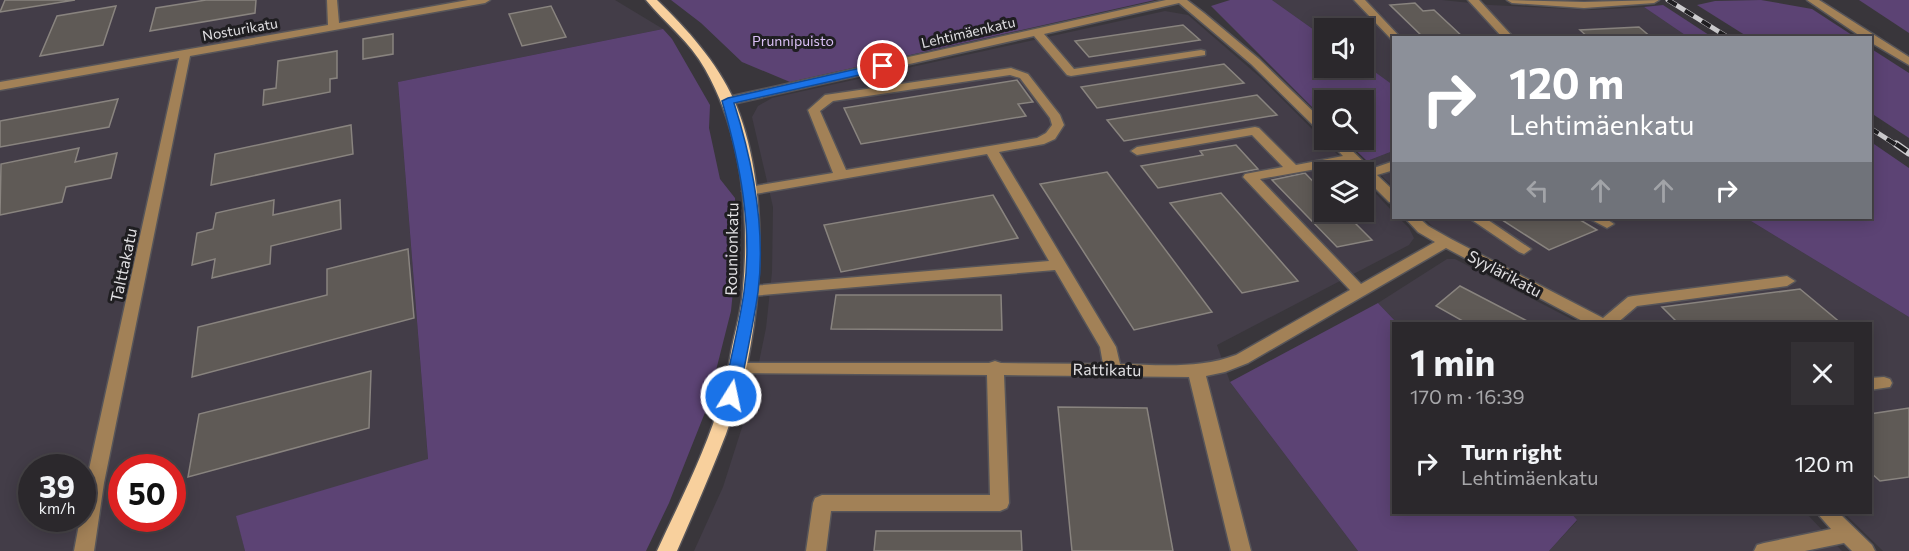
<!DOCTYPE html>
<html lang="en">
<head>
<meta charset="utf-8">
<style>
	:root { --surface:#2b282c; --page:#333034; --text:#f1f3f6; --muted:#a6a6a9; --line:#474448 }
	body { margin:0; font-family:Commissioner,sans-serif; background:var(--page); color:var(--text); height:100vh; display:flex; flex-direction:column; font-size:22px; white-space:nowrap }
	* { box-sizing:border-box; margin:0 }
	p { font-size:20px; color:var(--muted) }
	.icon { flex:none; width:33px; height:33px; fill:none; stroke:currentColor; stroke-width:2; stroke-linecap:round; stroke-linejoin:round }
	.map { position:relative; flex:1; overflow:hidden }
	.side { position:absolute; left:1392px; top:322px; width:480px; height:192px; display:flex; flex-direction:column; background:var(--surface); border-radius:0px; box-shadow:0 3px 15px #0003,0 0 0 2px var(--line) }
	.side>* { flex:none }
	.hud { position:absolute; left:1392px; top:36px; width:480px; height:183px; border-radius:0px; box-shadow:0 3px 15px #0003,0 0 0 2px var(--line); background:#8c9099; color:#fff; overflow:hidden }
	.controls { position:absolute; left:1314px; top:18px; display:grid; gap:12px }
	.controls a { display:grid; place-items:center; width:60px; height:60px; border-radius:0px; background:var(--surface); box-shadow:0 3px 15px #0003,0 0 0 2px var(--line); font-size:30px }
	.speed { position:absolute; left:18px; top:454px; display:flex; gap:12px; font-size:30px; font-weight:700; text-align:center }
	.speed>* { display:grid; place-content:center; width:78px; height:78px; border-radius:50%; background:var(--surface); box-shadow:0 3px 15px #0003,0 0 0 2px var(--line); line-height:1 }
	.speed small { font-size:15px; font-weight:400 }
	.speed .limit { border:9px solid #d22; background:#fff; color:#111 }
	.pin { position:absolute; display:grid; place-items:center; width:51px; height:51px; color:#fff; margin:-26px; border:3px solid #fff; border-radius:50%; box-shadow:0 2px 6px #0007 }
	.me { position:absolute; width:66px; margin:-33px; rotate:10deg; stroke-linejoin:round; filter:drop-shadow(0 0 4px #0008) }
	.turn { display:flex; align-items:center; gap:21px; height:126px; padding:0 18px; font-size:27px }
	.turn .icon { width:78px; height:78px; stroke-width:2.5 }
	.turn b { display:block; font-size:42px; line-height:51px }
	.lanes { display:flex; align-items:center; height:57px; padding:0 18px; background:#0003; justify-content:center; gap:30px; direction:ltr }
	.lanes .off { opacity:.35 }
	.round { display:grid; place-items:center; flex:none; width:63px; height:63px; border-radius:0px; background:var(--page) }
	.overview { display:flex; align-items:center; justify-content:space-between; height:102px; padding:0 18px }
	h1 { font-size:36px; font-weight:700; line-height:45px }
	ul { padding:0; list-style:none }
	li { display:flex; align-items:center; gap:18px; height:78px; padding:0 18px }
	li div { flex:1 }
	li b { display:block; font-size:22px }
	li em { font-style:normal }
	.map>svg:first-child { display:block }
</style>
</head>
<body>
<div class="map">
<svg width="1909" height="551" viewBox="0 0 1909 551">
	<rect width="100%" height="100%" fill="#39363b"/>
	<g fill="#433d48" fill-rule="evenodd">
		<path d="M0,0h615l48,29 -265,53 30,378 -191,56 8,35h-245zM32,468h50v51h-50zM122,468h50v51h-50z"/>
		<path d="M1272,0h170l48,5 103,5 51,-3 44,30 -294,1 -1,47 -29,-21v-36h-40v9z"/>
		<path d="M1165,11l23,4 73,63 94,94h-31v40h40v-31l29,31 1,6h5l10,10 5,10 -5,7 -192,100 13,37 128,169h-664l29,-64 29,-91 14,-68 6,-56 1,-65 -21,-90 6,-11 14,-8z"/>
		<path d="M1393,151v36l-26,-26z"/>
		<path d="M1424,218h322l163,99v234h-26l-39,-38h26v-189h-253l-144,-73 -39,-23z"/>
		<path d="M1447,259h8l126,65h-183l-20,-21z"/>
		<path d="M1571,513h235l36,38h-293l28,-30z"/>
	</g>
	<g fill="#5c4374">
		<path d="M671,0h484l-365,82 -48,-20 -41,-39z"/>
		<path d="M1230,0h42l52,37v31h40v-4l29,21v66l-26,10 -22,-21h19v-40h-40v19l-113,-113z"/>
		<path d="M1761,0l51,9 43,28h-107l-51,-32 18,-4z"/>
		<path d="M1859,0h50v33z"/>
		<path d="M1663,5l49,32h-24l-44,-30z"/>
		<path d="M663,29l9,10 38,66 -1,23 11,51 15,19 2,53 -6,60 -25,99 -37,93 -23,48h-401l-9,-35 192,-57 -30,-377z"/>
		<path d="M1870,48l39,25v65l-38,-25z"/>
		<path d="M1871,142l38,26v149l-163,-99h124z"/>
		<path d="M1378,303l20,21h-4v189h177l6,7 -28,31h-191l-128,-169z"/>
	</g>
	<g fill="#5f5a56" stroke="#89847f" stroke-width="1.5">
		<path d="M5,0h70l-75,12z"/>
		<path d="M206,0h50l-1,13 -105,18 6,-23z"/>
		<path d="M1415,3l8,8 11,-1 30,28h-40l-34,-33z"/>
		<path d="M116,6l-13,39 -63,11 17,-40z"/>
		<path d="M551,6l15,31 -44,9 -13,-32z"/>
		<path d="M1183,25l17,15 -111,17 -14,-16z"/>
		<path d="M1639,27l13,11h-63l-9,-8z"/>
		<path d="M393,34v20l-30,5v-20z"/>
		<path d="M337,51v27l-7,1v13l-67,13 1,-15 12,-2 2,-27z"/>
		<path d="M1224,64l20,19 -147,25 -16,-21z"/>
		<path d="M1017,80l16,22 -15,2 8,12 -165,28 -17,-36z"/>
		<path d="M1257,95l20,20 -153,26 -17,-21z"/>
		<path d="M118,99l-9,28 -109,20v-26z"/>
		<path d="M351,125l2,29 -142,31 4,-31z"/>
		<path d="M1236,145l22,24 -100,19 -17,-22 62,-11 -3,-4z"/>
		<path d="M79,148l-4,14 42,-9 -6,25 -45,9 -4,15 -62,13 1,-51z"/>
		<path d="M1107,172l105,140 -78,18 -94,-146z"/>
		<path d="M1305,173l19,20v19h20l28,28 -35,7 -65,-67z"/>
		<path d="M1221,193l77,88 -56,12 -72,-90z"/>
		<path d="M993,195l25,43 -177,34 -17,-47z"/>
		<path d="M274,200l-1,15 67,-15 1,29 -70,17 -1,18 -58,14 3,-19 -23,6 5,-32 16,-4 3,-16z"/>
		<path d="M1499,218h78l20,12 -48,20z"/>
		<path d="M408,249l6,69 -222,59 6,-50 129,-32v-26z"/>
		<path d="M1460,286l73,38h-65l-32,-18z"/>
		<path d="M1800,289l42,35h-163l-17,-17z"/>
		<path d="M836,295h165l1,35 -171,-1z"/>
		<path d="M371,371l-2,57 -181,49 11,-63z"/>
		<path d="M1058,407l89,1 26,143h-101z"/>
		<path d="M1909,408v69l-29,4 -10,-9v-58z"/>
		<path d="M876,531h145l1,20h-148z"/>
	</g>
	<g fill="none" stroke-linecap="round" stroke-linejoin="round">
		<g stroke="#575559" stroke-width="3">
			<g id="minor">
				<path d="M327,0h10l2,23 129,-23h22l-5,3 -295,53 -86,427 -10,68h-20l6,-32h2l4,-36 93,-425 -179,32v-8l328,-57z"/>
				<path d="M1166,0h21l17,13 55,46 65,63v11l-4,-1 -69,-68 -72,-61 -135,31 30,35 127,-19 4,1v4l-134,21 -4,-1 -33,-39 -306,69 -6,-4 6,-4z"/>
				<path d="M1354,0h11l36,38h-7l-2,2z"/>
				<path d="M1468,0h11l35,38h-11z"/>
				<path d="M1507,0l77,2 75,-2 -5,3 -70,5 -72,-5z"/>
				<path d="M1807,0h12l90,57v8l-39,-23v-4h-7z"/>
				<path d="M1011,68l17,6 32,41 4,10 -9,14 -11,5 -45,8 117,195 4,17c39,1 79,5 116,-9l114,-65 -107,-113 2,-3 38,-7 -31,-32 -115,20 -6,-4 6,-4 118,-20 4,1 37,37 47,-9 -15,-16h13l30,29 23,-8v9l-17,5 17,16v12l-5,-1 -25,-25v-5h-4l-10,-9 -90,16 101,105 74,-42 -17,-10 -13,-14h14l9,8 23,13 152,79 25,-21 5,-1 154,-20 8,5 -8,5 -150,20 -21,18h-28l-142,-76 -198,115 -23,9 -19,4 45,175h-20l-42,-174 -185,-2 5,128 -2,5 -7,3h-169l-5,40h-20l7,-48 2,-5 7,-3h168l-3,-120 -251,-2 -6,-2 -2,-4 2,-4h259l6,-2 6,2 102,1 -3,-17 -45,-77 -304,26 -8,-5 8,-5 298,-25 -62,-107 -238,41 -7,-4 7,-4 84,-14 -25,-63 17,-15zM1010,75l10,3 30,40 2,7 -6,8 -9,5 -191,32 -26,-59 13,-10z"/>
				<path d="M1469,218h16l46,31 -7,5 -5,-2z"/>
				<path d="M1588,218h17l9,6 -7,4z"/>
				<path d="M1884,377l6,2 2,4 -2,4 -20,3v-12z"/>
				<path d="M1817,513h22l33,32 3,6h-23l-8,-8 -39,8h-51l3,-6 7,-2 67,-14z"/>
			</g>
		</g>
		<g stroke="#575559" stroke-width="3">
			<path id="major" d="M646,0h11c30,29 60,62 77,100 37,86 29,206 6,295 -4,13 -10,26 -14,39 -15,39 -32,78 -49,117h-20c23,-50 50,-102 65,-155 5,-16 7,-33 10,-49 4,-19 10,-39 11,-58 7,-74 -1,-155 -38,-220 -15,-27 -40,-46 -59,-69z"/>
		</g>
		<use href="#minor" fill="#a28157" fill-rule="evenodd"/>
		<use href="#major" fill="#f8d09d" fill-rule="evenodd"/>
		<g stroke="#cdcccf" stroke-width="5">
			<g id="rail-far1">
				<path d="M1668,0l61,38"/>
				<path d="M1870,128l28,18"/>
			</g>
		</g>
		<g stroke="#cdcccf" stroke-width="7">
			<path id="rail" d="M1896,144l13,9"/>
		</g>
		<use href="#rail-far1" stroke="#1f1e21" stroke-width="4" stroke-dasharray="10" stroke-linecap="butt"/>
		<use href="#rail" stroke="#1f1e21" stroke-width="4.5" stroke-dasharray="13" stroke-linecap="butt"/>
	</g>
	<path fill="#1a73e8" stroke="#114b97" stroke-width="1.5" d="M883,63l5,3 -2,3 -152,34c19,60 32,126 24,189 -5,35 -13,69 -19,104l-3,4h-11l-2,-4c7,-35 16,-69 21,-104 9,-64 -4,-129 -22,-191l6,-3z"/>
	<g text-anchor="middle" dominant-baseline="central" stroke-width="6" stroke-linejoin="round" paint-order="stroke">
		<g font-size="14" fill="#e1e0e3" stroke="#1f1e21">
			<text transform="translate(240 29) rotate(-10)">Nosturikatu</text>
			<text transform="translate(968 32) rotate(-13)">Lehtimäenkatu</text>
		</g>
		<g font-size="14" fill="#dbc1f6" stroke="#1f1e21">
			<text x="793" y="40">Prunnipuisto</text>
		</g>
		<g font-size="16" fill="#e1e0e3" stroke="#1f1e21">
			<text transform="translate(731 249) rotate(-89)">Rounionkatu</text>
			<text transform="translate(123 265) rotate(-78)">Talttakatu</text>
			<text transform="translate(1505 273) rotate(28)">Syylärikatu</text>
			<text transform="translate(1107 369) rotate(1)">Rattikatu</text>
		</g>
	</g>
</svg>
<div class="controls">
<a><svg class="icon" aria-label="sound" viewBox="0 0 24 24"><path d="M4 9h4l5-4v14l-5-4H4zM17 9q2 3 0 6"/></svg></a>
<a><svg class="icon" aria-label="search" viewBox="0 0 24 24"><circle cx="10" cy="10" r="6"/><path d="M15 15l6 6"/></svg></a>
<a><svg class="icon" aria-label="layers" viewBox="0 0 24 24"><path d="M12 4l9 5-9 5-9-5zM3 14l9 5 9-5"/></svg></a>
</div>
<div class="speed"><div>39<small>km/h</small></div><div class="limit">50</div></div>
<div class="pin" style="left:883px;top:66px;background:#d93025"><svg class="icon" aria-label="arrive" viewBox="0 0 24 24"><path d="M6 21V4h12l-3 4 3 4H6"/></svg></div>
<svg class="me" style="left:731px;top:396px" viewBox="-20 -20 40 40"><circle r="17" fill="#1a73e8" stroke="#fff" stroke-width="3"/><path d="M0-11L8 9 0 5-8 9z" fill="#fff"/></svg>
<div class="hud">
<div class="turn"><svg class="icon" aria-label="right" viewBox="0 0 24 24"><path d="M7 20v-9h11M14 6l5 5-5 5"/></svg><div><b>120 m</b>Lehtimäenkatu</div></div>
<div class="lanes"><svg class="icon off" aria-label="left" viewBox="0 0 24 24"><path d="M17 20v-9H6M10 6l-5 5 5 5"/></svg><svg class="icon off" aria-label="ahead" viewBox="0 0 24 24"><path d="M12 20V5M6 11l6-6 6 6"/></svg><svg class="icon off" aria-label="ahead" viewBox="0 0 24 24"><path d="M12 20V5M6 11l6-6 6 6"/></svg><svg class="icon" aria-label="right" viewBox="0 0 24 24"><path d="M7 20v-9h11M14 6l5 5-5 5"/></svg></div>
</div>
<section class="side">
<div class="overview"><div><h1>1 min</h1><p>170 m · 16:39</p></div><a class="round"><svg class="icon" aria-label="close" viewBox="0 0 24 24"><path d="M6 6l12 12M18 6L6 18"/></svg></a></div>
<ul>
<li><svg class="icon" aria-label="right" viewBox="0 0 24 24"><path d="M7 20v-9h11M14 6l5 5-5 5"/></svg><div><b>Turn right</b><p>Lehtimäenkatu</p></div><em>120 m</em></li>
</ul>
</section>
</div>
</body>
</html>
